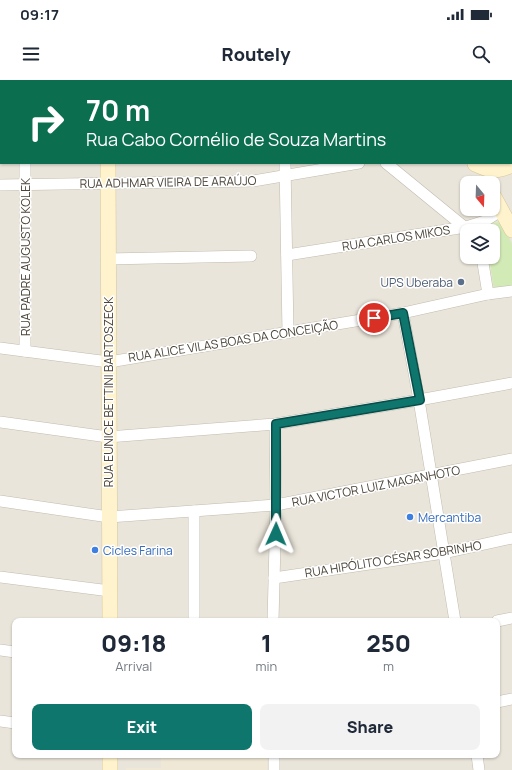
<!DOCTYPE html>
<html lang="en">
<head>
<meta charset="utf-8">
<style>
	:root { --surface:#fff; --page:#f2f2f3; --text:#1f2937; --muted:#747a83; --accent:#0f766e }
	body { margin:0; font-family:Manrope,sans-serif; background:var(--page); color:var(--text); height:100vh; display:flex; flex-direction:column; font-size:15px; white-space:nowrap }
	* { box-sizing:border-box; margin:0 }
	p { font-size:13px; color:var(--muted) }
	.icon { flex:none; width:22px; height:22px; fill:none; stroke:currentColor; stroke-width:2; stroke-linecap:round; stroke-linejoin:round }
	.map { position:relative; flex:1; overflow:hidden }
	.drawer { position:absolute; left:12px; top:538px; width:488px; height:140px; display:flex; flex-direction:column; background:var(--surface); border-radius:8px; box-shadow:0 1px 3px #0004 }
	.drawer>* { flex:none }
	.top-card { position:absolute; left:0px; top:0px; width:512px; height:84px; box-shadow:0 1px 3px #0004; background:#0b6e4f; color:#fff; overflow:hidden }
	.needle { width:26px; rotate:161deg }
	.controls { position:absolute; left:460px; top:96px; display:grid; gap:8px }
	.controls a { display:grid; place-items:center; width:40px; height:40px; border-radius:8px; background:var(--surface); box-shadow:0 1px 3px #0004; font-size:20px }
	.pin { position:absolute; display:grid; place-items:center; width:34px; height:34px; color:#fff; margin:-17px; border:2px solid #fff; border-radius:50%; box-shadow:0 1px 4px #0007 }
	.me { position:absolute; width:44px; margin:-22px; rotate:1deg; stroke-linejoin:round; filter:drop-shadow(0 0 3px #0008) }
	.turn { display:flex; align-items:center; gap:14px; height:84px; padding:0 20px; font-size:18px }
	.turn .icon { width:52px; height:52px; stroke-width:2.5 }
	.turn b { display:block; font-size:28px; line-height:34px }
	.eta { display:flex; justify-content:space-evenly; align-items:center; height:68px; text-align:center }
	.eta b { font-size:24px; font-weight:800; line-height:28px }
	.cta { display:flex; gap:8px; margin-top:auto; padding:8px 20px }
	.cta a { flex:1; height:46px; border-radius:8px; background:var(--accent); color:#fff; font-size:16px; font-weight:800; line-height:46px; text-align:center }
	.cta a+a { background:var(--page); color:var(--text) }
	.status { display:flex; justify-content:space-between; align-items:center; height:28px; padding:0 20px; background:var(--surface); direction:ltr }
	.status svg { height:11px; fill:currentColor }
	header { display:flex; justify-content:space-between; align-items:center; height:52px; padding:0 20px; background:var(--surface); font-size:18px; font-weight:800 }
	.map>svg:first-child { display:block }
</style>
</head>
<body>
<div class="status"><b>09:17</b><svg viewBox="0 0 49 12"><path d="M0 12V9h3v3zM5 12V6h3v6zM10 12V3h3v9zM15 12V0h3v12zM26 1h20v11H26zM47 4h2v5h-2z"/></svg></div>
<header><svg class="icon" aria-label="menu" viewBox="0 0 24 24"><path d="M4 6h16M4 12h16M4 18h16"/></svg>Routely<svg class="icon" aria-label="search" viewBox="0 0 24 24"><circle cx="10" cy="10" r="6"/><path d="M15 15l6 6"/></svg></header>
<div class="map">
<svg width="512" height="690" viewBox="0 0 512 690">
	<rect width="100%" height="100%" fill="#f6f3ec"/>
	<path fill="#eae5da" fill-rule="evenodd" d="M0,0h512v690h-512zM1,1h510v82h-510zM467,103h26v26h-26zM467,151h26v26h-26zM15,541h482v134h-482z"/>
	<path fill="#efe8d6" d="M161,675h106v15h-141v-2h35z"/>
	<path fill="#d2eab5" d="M501,142l11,22v43l-18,3 -5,-33h4v-26h-8l7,-8z"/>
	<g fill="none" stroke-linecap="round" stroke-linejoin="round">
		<g stroke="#c2bbae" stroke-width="12">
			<g id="street">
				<path d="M25,0v1"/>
				<path d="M286,0l1,1"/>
				<path d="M511,10h1"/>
				<path d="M25,83v188"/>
				<path d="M285,83l3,170"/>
				<path d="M386,83l82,67"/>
				<path d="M0,105l253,-4 106,-18"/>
				<path d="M287,175l179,-28 19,-6 17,-11"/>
				<path d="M482,177l6,37"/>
				<path d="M107,179l144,-3"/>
				<path d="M403,233l16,87 36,221"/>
				<path d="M0,268l109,14 294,-49 85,-19 24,-3"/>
				<path d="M0,342l108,15 167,-13 144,-24 93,-17"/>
				<path d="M0,421l109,16 167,-12 236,-46"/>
				<path d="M194,431v110"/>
				<path d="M0,497l110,14"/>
				<path d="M274,498l170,-25 68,-15"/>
				<path d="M273,541l3,-116 -1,-81"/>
				<path d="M497,541l15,-3"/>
				<path d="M0,570l15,2"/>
				<path d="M497,622l15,-3"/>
				<path d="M0,641l15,2"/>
				<path d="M274,675v15"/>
				<path d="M477,675l2,15"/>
			</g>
		</g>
		<g stroke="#d6c79b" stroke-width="16">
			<g id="secondary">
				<path d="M107,0v1"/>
				<path d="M427,0l1,1"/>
				<path d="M486,0l1,1"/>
				<path d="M511,44l1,2"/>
				<path d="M108,83l2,458"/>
				<path d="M475,84c15,7 21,8 37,1"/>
				<path d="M493,115l19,35"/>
				<path d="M110,675v15"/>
			</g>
		</g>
		<use href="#street" stroke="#fff" stroke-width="11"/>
		<use href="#secondary" stroke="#fff3cd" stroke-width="15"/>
	</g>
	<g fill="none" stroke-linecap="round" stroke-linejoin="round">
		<g stroke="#0a4d48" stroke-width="10">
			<path id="route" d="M276,454v-110l144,-24 -17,-87 -29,5"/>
		</g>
		<use href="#route" stroke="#0f766e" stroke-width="7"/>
	</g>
	<circle fill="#5c6f8a" stroke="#fff" stroke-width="1.5" cx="461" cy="202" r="4"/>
	<g fill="#3f7fe0" stroke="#fff" stroke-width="1.5">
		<circle cx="410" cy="437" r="4"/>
		<circle cx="95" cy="470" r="4"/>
	</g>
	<g text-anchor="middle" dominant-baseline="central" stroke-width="3" stroke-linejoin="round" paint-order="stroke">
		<g font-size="12" fill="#4b4439" stroke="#fff">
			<text transform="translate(168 102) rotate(-1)">RUA ADHMAR VIEIRA DE ARAÚJO</text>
			<text transform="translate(396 158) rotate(-9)">RUA CARLOS MIKOS</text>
			<text transform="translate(25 177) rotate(-90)">RUA PADRE AUGUSTO KOLEK</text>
			<text transform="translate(233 261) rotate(-9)">RUA ALICE VILAS BOAS DA CONCEIÇÃO</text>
			<text transform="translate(108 312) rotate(-90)">RUA EUNICE BETTINI BARTOSZECK</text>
			<text transform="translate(376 406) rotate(-11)">RUA VICTOR LUIZ MAGANHOTO</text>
			<text transform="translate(393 479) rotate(-9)">RUA HIPÓLITO CÉSAR SOBRINHO</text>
		</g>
		<g font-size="12" fill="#4e5e75" stroke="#fff" text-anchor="end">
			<text x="453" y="202">UPS Uberaba</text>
		</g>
		<g font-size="12" fill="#366cbe" stroke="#fff" text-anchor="start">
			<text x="418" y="437">Mercantiba</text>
			<text x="103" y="470">Cicles Farina</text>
		</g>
	</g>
</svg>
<div class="controls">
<a><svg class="needle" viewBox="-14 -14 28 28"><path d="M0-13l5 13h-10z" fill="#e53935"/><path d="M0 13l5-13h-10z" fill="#747a83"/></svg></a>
<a><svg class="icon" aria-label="layers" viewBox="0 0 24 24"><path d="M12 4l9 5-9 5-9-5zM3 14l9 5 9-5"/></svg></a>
</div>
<div class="pin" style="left:374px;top:238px;background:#d93025"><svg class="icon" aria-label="arrive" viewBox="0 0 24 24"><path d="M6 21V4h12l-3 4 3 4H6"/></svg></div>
<svg class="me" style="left:276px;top:454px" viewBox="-20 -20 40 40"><path d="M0-17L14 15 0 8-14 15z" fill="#0f766e" stroke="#fff" stroke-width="4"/></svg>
<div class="top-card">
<div class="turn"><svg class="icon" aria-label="right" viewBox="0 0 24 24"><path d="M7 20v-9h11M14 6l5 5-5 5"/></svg><div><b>70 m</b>Rua Cabo Cornélio de Souza Martins</div></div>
</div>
<section class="drawer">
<div class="eta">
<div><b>09:18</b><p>Arrival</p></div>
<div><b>1</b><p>min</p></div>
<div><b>250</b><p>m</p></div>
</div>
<div class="cta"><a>Exit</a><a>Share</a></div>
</section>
</div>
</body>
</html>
